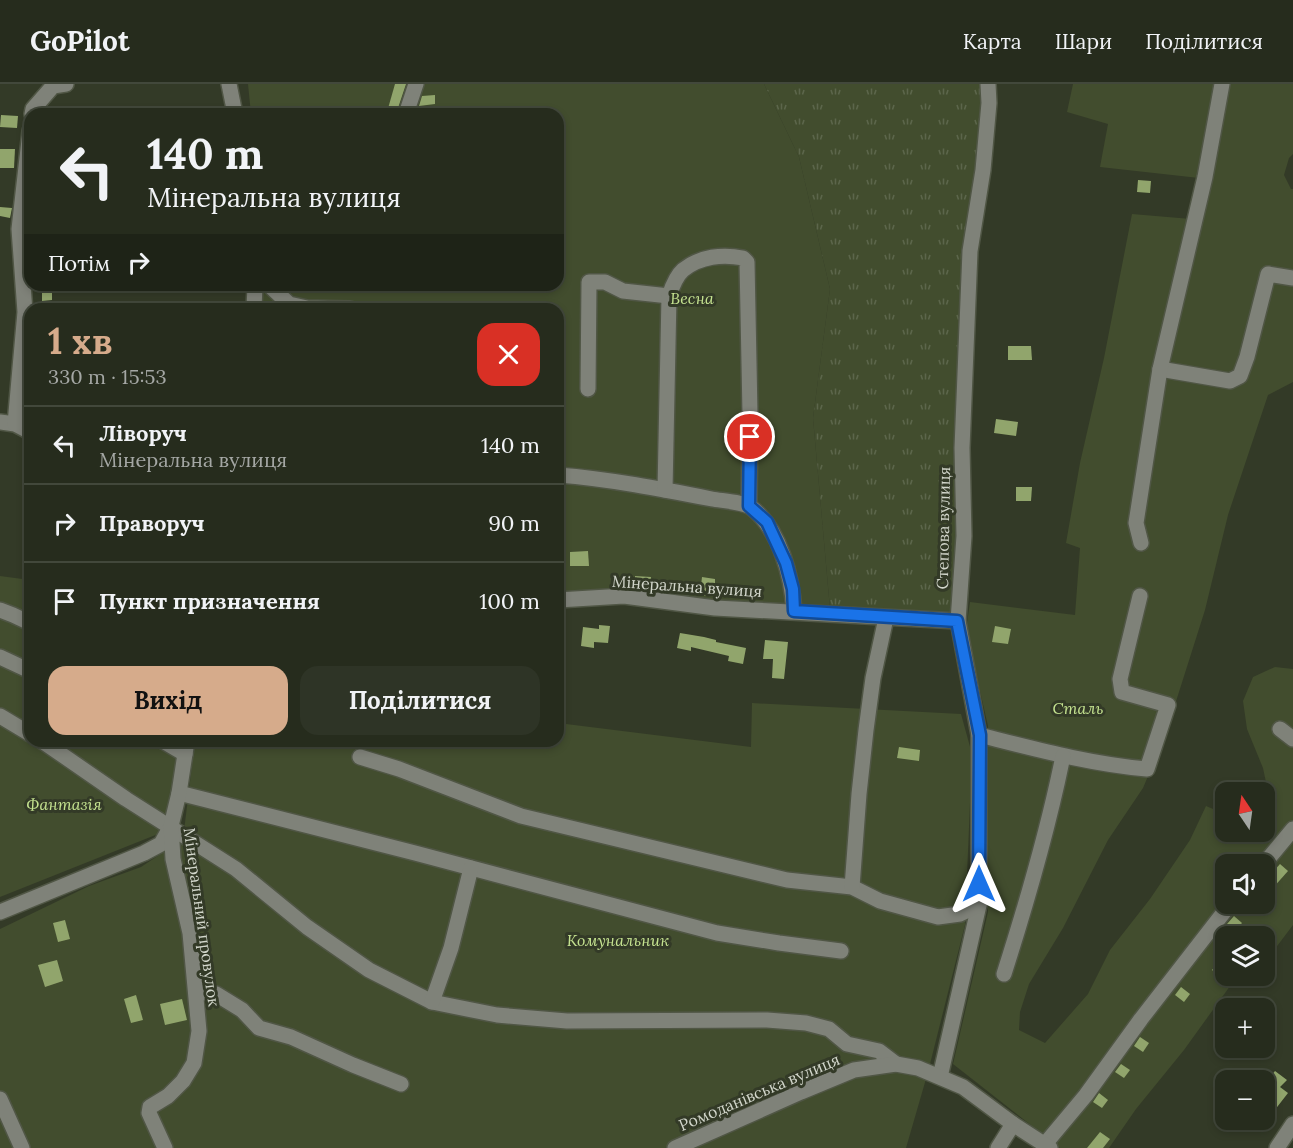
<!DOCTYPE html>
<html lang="uk">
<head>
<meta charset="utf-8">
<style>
	:root { --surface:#262c1d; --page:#2e3426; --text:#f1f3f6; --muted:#a4a7a4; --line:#42483b; --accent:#d6ab8b }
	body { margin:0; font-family:Lora,serif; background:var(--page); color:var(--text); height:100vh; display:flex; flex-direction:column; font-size:22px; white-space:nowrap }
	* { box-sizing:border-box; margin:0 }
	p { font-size:20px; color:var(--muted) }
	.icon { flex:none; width:33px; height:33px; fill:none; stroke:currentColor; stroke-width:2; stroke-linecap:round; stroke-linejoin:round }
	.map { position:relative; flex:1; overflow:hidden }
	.details { position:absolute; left:24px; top:219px; width:540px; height:444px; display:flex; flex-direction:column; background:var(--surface); border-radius:18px; box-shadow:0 3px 9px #0003,0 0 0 2px var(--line) }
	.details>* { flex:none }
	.banner { position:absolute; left:24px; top:24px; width:540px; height:183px; border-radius:18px; box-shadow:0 3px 9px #0003,0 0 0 2px var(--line); background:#262c1d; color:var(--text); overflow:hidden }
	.needle { width:39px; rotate:347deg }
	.fabs { position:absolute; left:1215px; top:698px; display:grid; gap:12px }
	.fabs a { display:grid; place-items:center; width:60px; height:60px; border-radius:12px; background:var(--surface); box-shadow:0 3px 9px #0003,0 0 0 2px var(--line); font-size:30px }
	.pin { position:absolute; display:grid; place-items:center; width:51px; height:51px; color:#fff; margin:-26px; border:3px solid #fff; border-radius:50%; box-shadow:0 2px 6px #0007 }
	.me { position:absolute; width:66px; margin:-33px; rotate:0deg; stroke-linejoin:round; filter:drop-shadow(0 0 4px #0008) }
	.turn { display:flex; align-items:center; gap:21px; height:126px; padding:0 24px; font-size:27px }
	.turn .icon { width:78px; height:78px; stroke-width:2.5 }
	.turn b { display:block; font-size:42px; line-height:51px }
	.then { display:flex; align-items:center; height:57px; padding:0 24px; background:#0003; gap:12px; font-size:22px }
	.round { display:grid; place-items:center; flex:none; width:63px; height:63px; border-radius:18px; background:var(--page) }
	.summary { display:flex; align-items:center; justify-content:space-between; height:102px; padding:0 24px }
	h1 { font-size:36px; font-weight:700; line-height:45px; color:var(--accent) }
	.primary-button { display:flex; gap:12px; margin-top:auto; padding:12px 24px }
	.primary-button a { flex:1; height:69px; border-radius:18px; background:var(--accent); color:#111; font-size:24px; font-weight:700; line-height:69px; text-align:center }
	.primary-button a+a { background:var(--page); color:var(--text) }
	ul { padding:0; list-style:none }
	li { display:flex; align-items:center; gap:18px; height:78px; padding:0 24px; border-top:2px solid var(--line) }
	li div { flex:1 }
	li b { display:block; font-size:22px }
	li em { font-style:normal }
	header { display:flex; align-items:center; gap:36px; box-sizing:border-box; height:84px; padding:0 30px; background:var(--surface); border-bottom:2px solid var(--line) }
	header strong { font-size:28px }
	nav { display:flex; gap:33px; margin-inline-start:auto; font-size:21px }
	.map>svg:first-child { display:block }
</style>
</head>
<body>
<header>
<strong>GoPilot</strong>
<nav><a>Карта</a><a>Шари</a><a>Поділитися</a></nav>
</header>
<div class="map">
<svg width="1293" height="1064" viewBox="0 0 1293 1064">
	<defs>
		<pattern id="grass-tufts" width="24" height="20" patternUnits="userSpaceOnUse" patternTransform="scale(1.5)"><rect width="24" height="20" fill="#424d2e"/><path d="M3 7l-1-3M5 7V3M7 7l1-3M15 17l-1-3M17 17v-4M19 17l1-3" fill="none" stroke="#5c664b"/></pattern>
	</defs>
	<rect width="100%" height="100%" fill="#333a27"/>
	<path fill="url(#grass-tufts)" d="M764,0h217l2,17 -30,515 -123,-7 -17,-191 17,-129 -31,-132z"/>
	<g fill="#424d2e" fill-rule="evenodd">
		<path d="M248,0h516l35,73 31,132 -17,129 17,191 -96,-3 -141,-16 -35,4v-285h-300l1,-24h299v-171h-307z"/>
		<path d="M1073,0h220v70l-4,4 -5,17 7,14h2v193l-25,13 -40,120 -23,95 -40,126 -22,52 -35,52 -45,88 -34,56 -9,28 -1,18 26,13 43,-49 22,-44 40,-51 40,-59 16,-34 19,8 1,17h38l1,-26 5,-4 -7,-33 -16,-39 -4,-28 10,-24 22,-10 18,2v256l-28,37 -1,-26h-38v39h28l-4,6 -12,-6 -54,75 -48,59 -27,39h-49l-107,-84 35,-152v-186l-22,-96 4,-28 105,13 5,-67 -14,-5 14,-80 24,-105 28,-144 59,5 8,-41 -99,-11 8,-43 -41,-12zM1226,780h38v39h-38z"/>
		<path d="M0,492l30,4v161h151l-9,56 -14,37 -158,63z"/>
		<path d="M752,619l209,11 11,40 -7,171 -37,147 -22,76h-906v-219l89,-43 52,-19 42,-28 12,-98h363v-18l193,24z"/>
	</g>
	<g fill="#91a56c">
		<path d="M395,0h11l-10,30h-3l-6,-2z"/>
		<path d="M435,11v9l-16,2 3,-10z"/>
		<path d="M1,31l17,1 -1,12 -17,-1z"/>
		<path d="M0,65h15l-1,19h-14z"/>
		<path d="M1138,96l13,1 -1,12 -13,-1z"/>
		<path d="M0,123l12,1 -2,10 -10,-2z"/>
		<path d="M52,203v13l-10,1v-13z"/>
		<path d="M1008,262h23l1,14h-24z"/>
		<path d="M996,335l22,3 -2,14 -22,-3z"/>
		<path d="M1016,403h16l-1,14h-15z"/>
		<path d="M588,467l1,15h-19v-14z"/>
		<path d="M635,492l16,1 -1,13 -15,-2z"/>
		<path d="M702,493l13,2v5h4l-2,13 -17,-2z"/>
		<path d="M599,541l11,1 -2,17 -14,-1v6l-13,-2 2,-19 16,2z"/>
		<path d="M995,542l16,3 -3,15 -16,-2z"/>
		<path d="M680,549l24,4 12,3v2l30,6 -3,16 -15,-3 1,-5 -38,-9v4l-14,-3z"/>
		<path d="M765,556l23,2 -4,37 -12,-1 1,-19h-10z"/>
		<path d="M899,663l21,3 -1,11 -22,-3z"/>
		<path d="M1280,780l8,7 -24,27v-16z"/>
		<path d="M1234,832l8,7 -6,7 -9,-6z"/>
		<path d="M65,836l5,19 -12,3 -5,-19z"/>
		<path d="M57,876l6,21 -18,6 -7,-22z"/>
		<path d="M1218,879l8,6v12l-14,-11z"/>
		<path d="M1181,903l9,7 -6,8 -9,-7z"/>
		<path d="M136,911l7,25 -12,3 -7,-24z"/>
		<path d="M182,915l5,21 -22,5 -5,-21z"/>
		<path d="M1140,953l9,6 -6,9 -9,-6z"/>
		<path d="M1121,980l9,6 -6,8 -9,-6z"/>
		<path d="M1275,987l12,9 -7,7 8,6 -14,18 3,3 -13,15v-45z"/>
		<path d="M1099,1009l9,7 -6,8 -9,-6z"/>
		<path d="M1100,1048l10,7 -7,9h-16z"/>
	</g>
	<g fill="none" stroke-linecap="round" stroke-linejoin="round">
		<g stroke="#505645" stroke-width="18">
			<g id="minor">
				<path d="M229,0l6,30"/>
				<path d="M32,30l1,-5 20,-23 13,-2"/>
				<path d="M406,30l10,-30"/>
				<path d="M269,201l20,19 18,4 43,1"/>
				<path d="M254,225l1,-24"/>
				<path d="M1160,285l70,12 10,-5 7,-19 21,-83 25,4"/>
				<path d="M588,305l1,-107h16l18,9 46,5"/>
				<path d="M0,338l15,2 15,8"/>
				<path d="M15,340l10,-112 -6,-83 11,-98"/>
				<path d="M558,391c52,4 103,14 154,24 11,2 32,3 40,9 28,22 40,69 42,103"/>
				<path d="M665,406l4,-194c3,-9 7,-20 14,-26 17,-14 40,-16 60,-12l4,4 3,152 -1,92"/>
				<path d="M1141,459l-5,-20 24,-154 45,-192 17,-93"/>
				<path d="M558,516l66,-4 91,12 243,13"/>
				<path d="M0,526l13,5 17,8"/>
				<path d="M0,573l30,14"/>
				<path d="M0,632l30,18"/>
				<path d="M1280,645l13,10"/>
				<path d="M979,651c56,14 111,29 168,34l21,-64 -46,-13 -2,-13 20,-83"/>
				<path d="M42,657l84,58 110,70 71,58 62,43 63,32 65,13 70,6 200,-1 39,3 23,6 18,15 32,7 17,13"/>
				<path d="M163,657l22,13"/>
				<path d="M360,673l39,12 122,47 266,64 65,7 28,14 58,16 22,-3 19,-9"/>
				<path d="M179,709l236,60 302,80 62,10 62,8"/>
				<path d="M1264,780l29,-35"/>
				<path d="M852,803l7,-93 7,-64 7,-52 13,-60"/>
				<path d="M0,828l144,-59 17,-9 10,-18"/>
				<path d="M1004,890c23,-72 44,-144 59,-218"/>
				<path d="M196,908l20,2 26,16 17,18 32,9 62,28 48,19"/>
				<path d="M432,918l19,-54 20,-80"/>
				<path d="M940,993l39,-172v-170l-21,-114 6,-85 -2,-88 8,-197 13,-81 6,-67 -1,-19"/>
				<path d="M0,1015l22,49"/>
				<path d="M1045,1060l41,-49 55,-76 90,-116"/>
				<path d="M165,1064l-16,-35 1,-6 18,-11 15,-15 11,-18 5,-32 -9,-98 -17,-74 -2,-33 8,-33 8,-52"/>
				<path d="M675,1064l126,-56 53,-22 42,-6 22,4 45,19 50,37 37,24"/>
				<path d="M998,1064l15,-24"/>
				<path d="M1277,1064l16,-24"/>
			</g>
		</g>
		<use href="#minor" stroke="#7f8279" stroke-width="15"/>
	</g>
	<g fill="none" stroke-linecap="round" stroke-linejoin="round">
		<g stroke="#114b97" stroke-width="15">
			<path id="route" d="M750,353l-1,69 18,16 19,41 7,26 1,22 163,10 23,114 -1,149"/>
		</g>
		<use href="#route" stroke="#1a73e8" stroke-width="10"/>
	</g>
	<g text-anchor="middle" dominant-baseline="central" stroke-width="6" stroke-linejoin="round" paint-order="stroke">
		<g font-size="16" font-style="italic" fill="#c5e390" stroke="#333a27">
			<text x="692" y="214">Весна</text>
			<text x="1078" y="624">Сталь</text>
			<text x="64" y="720">Фантазія</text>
			<text x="618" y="856">Комунальник</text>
		</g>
		<g font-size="16" fill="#d2d6cb" stroke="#333a27">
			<text transform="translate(943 444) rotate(-89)">Степова вулиця</text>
			<text transform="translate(687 502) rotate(4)">Мінеральна вулиця</text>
			<text transform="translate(202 833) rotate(82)">Мінеральний провулок</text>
			<text transform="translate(759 1008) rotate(-23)">Ромоданівська вулиця</text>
		</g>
	</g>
</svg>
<div class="fabs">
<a><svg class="needle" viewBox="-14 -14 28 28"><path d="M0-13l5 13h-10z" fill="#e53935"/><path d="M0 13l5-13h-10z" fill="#a4a7a4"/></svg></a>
<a><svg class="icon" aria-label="sound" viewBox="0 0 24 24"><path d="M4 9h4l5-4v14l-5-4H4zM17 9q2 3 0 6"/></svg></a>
<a><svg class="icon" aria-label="layers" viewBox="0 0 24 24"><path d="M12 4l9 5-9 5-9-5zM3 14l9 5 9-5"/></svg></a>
<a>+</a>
<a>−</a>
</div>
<div class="pin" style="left:750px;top:353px;background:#d93025"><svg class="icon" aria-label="arrive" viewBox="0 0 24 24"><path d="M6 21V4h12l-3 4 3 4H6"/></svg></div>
<svg class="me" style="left:979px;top:800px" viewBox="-20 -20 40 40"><path d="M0-17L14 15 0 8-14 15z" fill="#1a73e8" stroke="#fff" stroke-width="4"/></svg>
<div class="banner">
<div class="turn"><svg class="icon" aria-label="left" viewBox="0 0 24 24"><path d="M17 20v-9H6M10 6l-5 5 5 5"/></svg><div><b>140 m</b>Мінеральна вулиця</div></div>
<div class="then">Потім<svg class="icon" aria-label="right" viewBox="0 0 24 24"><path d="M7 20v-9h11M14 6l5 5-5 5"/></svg></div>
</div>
<section class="details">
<div class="summary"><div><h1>1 хв</h1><p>330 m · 15:53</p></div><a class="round" style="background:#d93025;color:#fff"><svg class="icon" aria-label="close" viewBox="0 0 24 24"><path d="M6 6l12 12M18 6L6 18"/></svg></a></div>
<ul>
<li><svg class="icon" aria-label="left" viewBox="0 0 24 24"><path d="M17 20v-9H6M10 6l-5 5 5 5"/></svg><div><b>Ліворуч</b><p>Мінеральна вулиця</p></div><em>140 m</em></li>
<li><svg class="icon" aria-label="right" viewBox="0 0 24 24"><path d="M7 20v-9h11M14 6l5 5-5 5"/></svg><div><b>Праворуч</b></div><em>90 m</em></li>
<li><svg class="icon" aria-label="arrive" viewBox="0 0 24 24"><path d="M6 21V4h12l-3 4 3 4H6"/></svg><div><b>Пункт призначення</b></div><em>100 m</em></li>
</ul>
<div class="primary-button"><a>Вихід</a><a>Поділитися</a></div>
</section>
</div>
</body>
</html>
